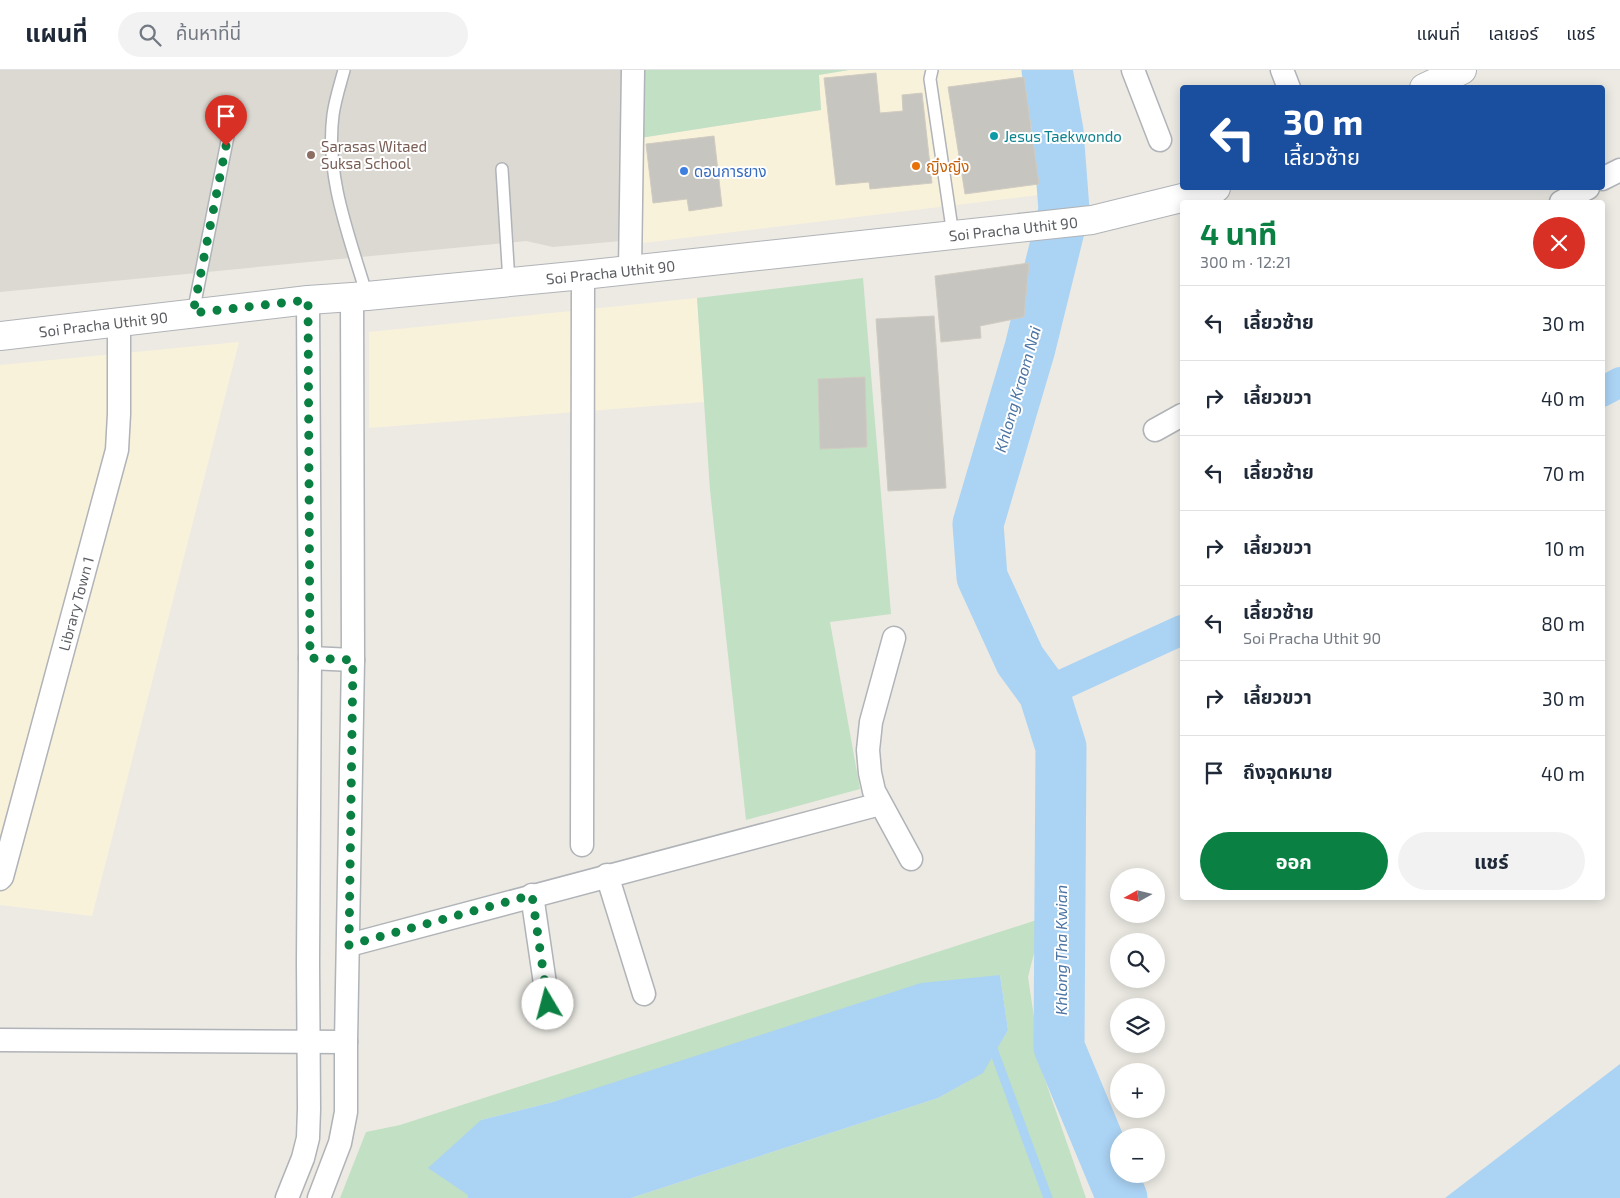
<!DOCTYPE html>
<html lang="th">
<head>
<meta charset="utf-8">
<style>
	:root { --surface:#fff; --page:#f2f2f3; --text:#1f2937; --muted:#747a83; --line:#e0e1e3; --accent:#0b8043 }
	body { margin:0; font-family:"Exo 2","Noto Sans Thai",sans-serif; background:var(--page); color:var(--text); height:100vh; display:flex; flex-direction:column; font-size:19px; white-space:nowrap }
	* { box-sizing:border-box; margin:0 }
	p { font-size:16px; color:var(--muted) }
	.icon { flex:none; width:28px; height:28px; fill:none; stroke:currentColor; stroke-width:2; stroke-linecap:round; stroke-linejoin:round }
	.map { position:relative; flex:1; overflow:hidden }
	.side { position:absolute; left:1180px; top:130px; width:425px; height:700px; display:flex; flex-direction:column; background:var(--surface); border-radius:5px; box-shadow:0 2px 12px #0003 }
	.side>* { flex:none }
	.hud { position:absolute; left:1180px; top:15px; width:425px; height:105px; border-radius:5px; box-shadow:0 2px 12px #0003; background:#1a4fa0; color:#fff; overflow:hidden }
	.needle { width:32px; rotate:262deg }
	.controls { position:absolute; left:1110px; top:798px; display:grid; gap:10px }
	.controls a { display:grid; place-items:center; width:55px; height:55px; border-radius:50%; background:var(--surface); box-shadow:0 2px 12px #0003; font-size:25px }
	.pin { position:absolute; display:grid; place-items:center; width:42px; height:42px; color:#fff; margin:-51px -21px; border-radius:50% 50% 50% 0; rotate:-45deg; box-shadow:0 0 5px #0007 }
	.pin .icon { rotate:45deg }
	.me { position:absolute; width:55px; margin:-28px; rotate:352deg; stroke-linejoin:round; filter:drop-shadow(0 0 4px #0008) }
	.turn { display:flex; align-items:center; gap:18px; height:105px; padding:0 20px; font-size:22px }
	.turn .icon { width:65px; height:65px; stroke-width:2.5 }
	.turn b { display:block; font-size:35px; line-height:42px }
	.round { display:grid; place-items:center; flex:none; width:52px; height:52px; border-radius:26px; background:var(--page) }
	.headline { display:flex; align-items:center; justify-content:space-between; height:85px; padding:0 20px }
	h1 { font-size:30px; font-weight:700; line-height:38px; color:var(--accent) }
	.button { display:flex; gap:10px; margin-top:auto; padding:10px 20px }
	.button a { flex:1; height:58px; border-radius:30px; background:var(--accent); color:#fff; font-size:20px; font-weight:700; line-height:58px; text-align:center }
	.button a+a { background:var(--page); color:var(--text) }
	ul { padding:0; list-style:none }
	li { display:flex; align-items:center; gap:15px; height:75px; padding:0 20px; border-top:1px solid var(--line) }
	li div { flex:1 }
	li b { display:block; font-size:19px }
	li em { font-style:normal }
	header { display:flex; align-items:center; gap:30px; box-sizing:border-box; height:70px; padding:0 25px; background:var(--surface); border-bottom:1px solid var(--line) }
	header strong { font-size:24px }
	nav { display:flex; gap:28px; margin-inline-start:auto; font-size:18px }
	.search { width:350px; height:45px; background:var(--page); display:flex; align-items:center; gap:12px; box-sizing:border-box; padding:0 18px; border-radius:28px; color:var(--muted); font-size:19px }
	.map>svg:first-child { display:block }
</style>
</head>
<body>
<header>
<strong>แผนที่</strong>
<div class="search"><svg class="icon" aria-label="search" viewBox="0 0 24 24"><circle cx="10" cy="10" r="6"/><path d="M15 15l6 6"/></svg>ค้นหาที่นี่</div>
<nav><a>แผนที่</a><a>เลเยอร์</a><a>แชร์</a></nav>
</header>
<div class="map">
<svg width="1620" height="1128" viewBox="0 0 1620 1128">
	<rect width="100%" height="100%" fill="#eceae3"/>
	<g fill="#f9f2db">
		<path d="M849,0h178l10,46 10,78 -412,50 5,-106 181,-28 -2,-35z"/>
		<path d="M697,228l7,104 -335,26v-96z"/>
		<path d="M239,272l-147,574 -92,-11v-540z"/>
	</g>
	<path fill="#dbd9d1" d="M0,0h625l-4,171 -68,6 -27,-6 -526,51z"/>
	<g fill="#c2e0c3">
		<path d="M642,0h207l-30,5 2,35 -181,28z"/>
		<path d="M863,208l28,336 -61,8 30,167 -114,31 -36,-330 -13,-192z"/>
		<path d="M1043,848l-15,59 14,94 44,127h-455l307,-100 44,-25 26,-43 -8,-55 -447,127 -72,18 -13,78h-128l26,-66 34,-7z"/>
	</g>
	<g fill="#abd3f4">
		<path d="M1000,905l8,55 -25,43 -45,25 -307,100h-163v-3l-40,-27 53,-48 72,-18 368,-119z"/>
		<path d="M1620,994v134h-175z"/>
	</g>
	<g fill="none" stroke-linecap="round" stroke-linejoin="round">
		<path stroke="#abd3f4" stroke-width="9" d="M991,973l57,155"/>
		<g stroke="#abd3f4" stroke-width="30">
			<path d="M1602,322l18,-10"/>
			<path d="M1044,623l138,-63"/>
		</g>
		<path stroke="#abd3f4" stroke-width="51" d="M1047,0l11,61 6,79 -34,138 -52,176 4,53 38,83 24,33 17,54 -2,300 63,151"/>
	</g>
	<g fill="#c7c5c0" stroke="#d0ccc2">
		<path d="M876,3l4,40 23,-2 -1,-16 20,-2 10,90 -62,6 -1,-7 -33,3 -12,-107z"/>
		<path d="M1024,7l15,107 -74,10 -17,-107z"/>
		<path d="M714,66l8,70 -33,5 -2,-12 -34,4 -7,-59z"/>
		<path d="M1029,193l-5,54 -44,9 1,12 -40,4 -6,-66z"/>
		<path d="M934,246l12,172 -58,3 -12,-172z"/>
		<path d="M865,307l2,70 -47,2 -2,-70z"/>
	</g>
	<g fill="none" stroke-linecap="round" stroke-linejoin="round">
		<g stroke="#b0b3b7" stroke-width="14">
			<g id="service">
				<path d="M344,0c-4,15 -9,30 -11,45 -8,62 17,123 34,181"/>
				<path d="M932,0l-2,9 23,156"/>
				<path d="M502,99l7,113"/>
				<path d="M193,243l37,-187"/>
			</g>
		</g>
		<g stroke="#b0b3b7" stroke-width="25">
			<g id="minor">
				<path d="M1133,0l27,70"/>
				<path d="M1282,0l7,18"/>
				<path d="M1602,109l18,-9"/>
				<path d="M1561,132l27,-14"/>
				<path d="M630,200l3,-200"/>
				<path d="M1155,360l27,-15"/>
				<path d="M894,568l-23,84 -3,28 2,23 4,18 37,68"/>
				<path d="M310,588l43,2"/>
				<path d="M582,775l1,-570"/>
				<path d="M607,805l37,119"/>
				<path id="s1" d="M0,809l2,-2 115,-427 2,-36v-91"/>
				<path d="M532,825l16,109"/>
				<path d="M349,875l531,-141"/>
				<path d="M0,970l346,2"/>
				<path d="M287,1128l16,-40 5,-20 1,-29 -1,-146 2,-305 -2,-358"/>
				<path d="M319,1128l21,-55 6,-31v-70l7,-382 -1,-363"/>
			</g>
		</g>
		<g stroke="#b0b3b7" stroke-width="30">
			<g id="tertiary">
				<path d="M1424,18l38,-18"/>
				<path id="s2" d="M0,266l308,-36 59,-4 216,-21 509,-55 110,-27 14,-5"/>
			</g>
		</g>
		<use href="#service" stroke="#fff" stroke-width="11"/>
		<use href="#minor" stroke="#fff" stroke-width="22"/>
		<use href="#tertiary" stroke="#fff" stroke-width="28"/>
	</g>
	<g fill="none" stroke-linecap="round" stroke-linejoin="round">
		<path stroke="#0b8043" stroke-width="9" stroke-dasharray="0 16.2" d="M226,76l-33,167 115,-13 2,358 43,2 -4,285 183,-50 16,109"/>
	</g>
	<circle fill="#0f9aa8" stroke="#fff" stroke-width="2" cx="994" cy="66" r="5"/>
	<circle fill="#8d6e63" stroke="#fff" stroke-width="2" cx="311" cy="85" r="5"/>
	<circle fill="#e8710a" stroke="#fff" stroke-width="2" cx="916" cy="96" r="5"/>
	<circle fill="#3f7fe0" stroke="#fff" stroke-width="2" cx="684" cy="101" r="5"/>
	<g text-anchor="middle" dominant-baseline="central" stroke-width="4" stroke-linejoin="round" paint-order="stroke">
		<g font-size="15" fill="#0d838f" stroke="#fff" text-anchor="start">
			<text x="1004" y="66">Jesus Taekwondo</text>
		</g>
		<g font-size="15" fill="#785e54" stroke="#fff" text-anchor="start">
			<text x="321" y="76">Sarasas Witaed<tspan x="321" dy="17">Suksa School</tspan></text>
		</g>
		<g font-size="15" fill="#c56008" stroke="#fff" text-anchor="start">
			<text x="926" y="96">ญิ๋งญิ๋ง</text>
		</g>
		<g font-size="15" fill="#366cbe" stroke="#fff" text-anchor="start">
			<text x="694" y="101">ดอนการยาง</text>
		</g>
		<g font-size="15" fill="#5b5e62" stroke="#fff">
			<text stroke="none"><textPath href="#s2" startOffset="1019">Soi Pracha Uthit 90</textPath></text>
			<text stroke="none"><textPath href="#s2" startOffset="614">Soi Pracha Uthit 90</textPath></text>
			<text stroke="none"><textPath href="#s2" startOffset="104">Soi Pracha Uthit 90</textPath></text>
			<text stroke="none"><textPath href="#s1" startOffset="286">Library Town 1</textPath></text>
		</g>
		<g font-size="16" font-style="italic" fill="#4c74a3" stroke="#fff">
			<text transform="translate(1017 319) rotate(-74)">Khlong Kraom Nai</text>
			<text transform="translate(1060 880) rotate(-90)">Khlong Tha Kwian</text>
		</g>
	</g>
</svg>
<div class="controls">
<a><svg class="needle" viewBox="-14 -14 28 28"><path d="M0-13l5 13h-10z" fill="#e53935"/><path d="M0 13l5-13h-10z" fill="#747a83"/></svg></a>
<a><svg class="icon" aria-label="search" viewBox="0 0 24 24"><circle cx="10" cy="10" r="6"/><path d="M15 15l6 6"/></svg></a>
<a><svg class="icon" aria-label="layers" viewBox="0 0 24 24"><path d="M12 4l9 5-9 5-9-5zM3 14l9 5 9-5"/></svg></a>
<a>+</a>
<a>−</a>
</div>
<div class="pin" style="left:226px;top:76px;background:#d93025"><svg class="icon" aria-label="arrive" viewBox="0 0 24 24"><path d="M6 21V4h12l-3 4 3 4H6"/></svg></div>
<svg class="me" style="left:548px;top:934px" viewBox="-20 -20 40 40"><circle r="19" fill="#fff"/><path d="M0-13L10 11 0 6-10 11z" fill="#0b8043"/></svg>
<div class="hud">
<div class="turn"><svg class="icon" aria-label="left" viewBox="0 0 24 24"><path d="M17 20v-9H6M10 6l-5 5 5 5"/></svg><div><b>30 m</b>เลี้ยวซ้าย</div></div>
</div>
<section class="side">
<div class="headline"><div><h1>4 นาที</h1><p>300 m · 12:21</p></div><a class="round" style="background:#d93025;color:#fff"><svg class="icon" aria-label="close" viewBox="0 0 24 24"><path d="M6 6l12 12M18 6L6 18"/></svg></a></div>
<ul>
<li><svg class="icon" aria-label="left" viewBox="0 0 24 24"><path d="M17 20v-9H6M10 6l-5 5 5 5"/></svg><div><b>เลี้ยวซ้าย</b></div><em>30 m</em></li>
<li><svg class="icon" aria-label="right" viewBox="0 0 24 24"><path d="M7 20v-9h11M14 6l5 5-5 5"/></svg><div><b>เลี้ยวขวา</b></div><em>40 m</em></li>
<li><svg class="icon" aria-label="left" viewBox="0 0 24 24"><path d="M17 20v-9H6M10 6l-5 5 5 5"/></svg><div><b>เลี้ยวซ้าย</b></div><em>70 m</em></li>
<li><svg class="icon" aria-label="right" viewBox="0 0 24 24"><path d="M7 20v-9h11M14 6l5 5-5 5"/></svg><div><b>เลี้ยวขวา</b></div><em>10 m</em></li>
<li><svg class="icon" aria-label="left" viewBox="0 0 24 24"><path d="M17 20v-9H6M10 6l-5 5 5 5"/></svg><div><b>เลี้ยวซ้าย</b><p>Soi Pracha Uthit 90</p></div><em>80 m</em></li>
<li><svg class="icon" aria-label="right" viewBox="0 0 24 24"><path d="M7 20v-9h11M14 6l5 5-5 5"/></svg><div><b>เลี้ยวขวา</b></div><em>30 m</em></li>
<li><svg class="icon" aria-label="arrive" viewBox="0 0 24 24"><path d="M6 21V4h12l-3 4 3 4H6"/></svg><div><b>ถึงจุดหมาย</b></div><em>40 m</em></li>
</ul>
<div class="button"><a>ออก</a><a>แชร์</a></div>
</section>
</div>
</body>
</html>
